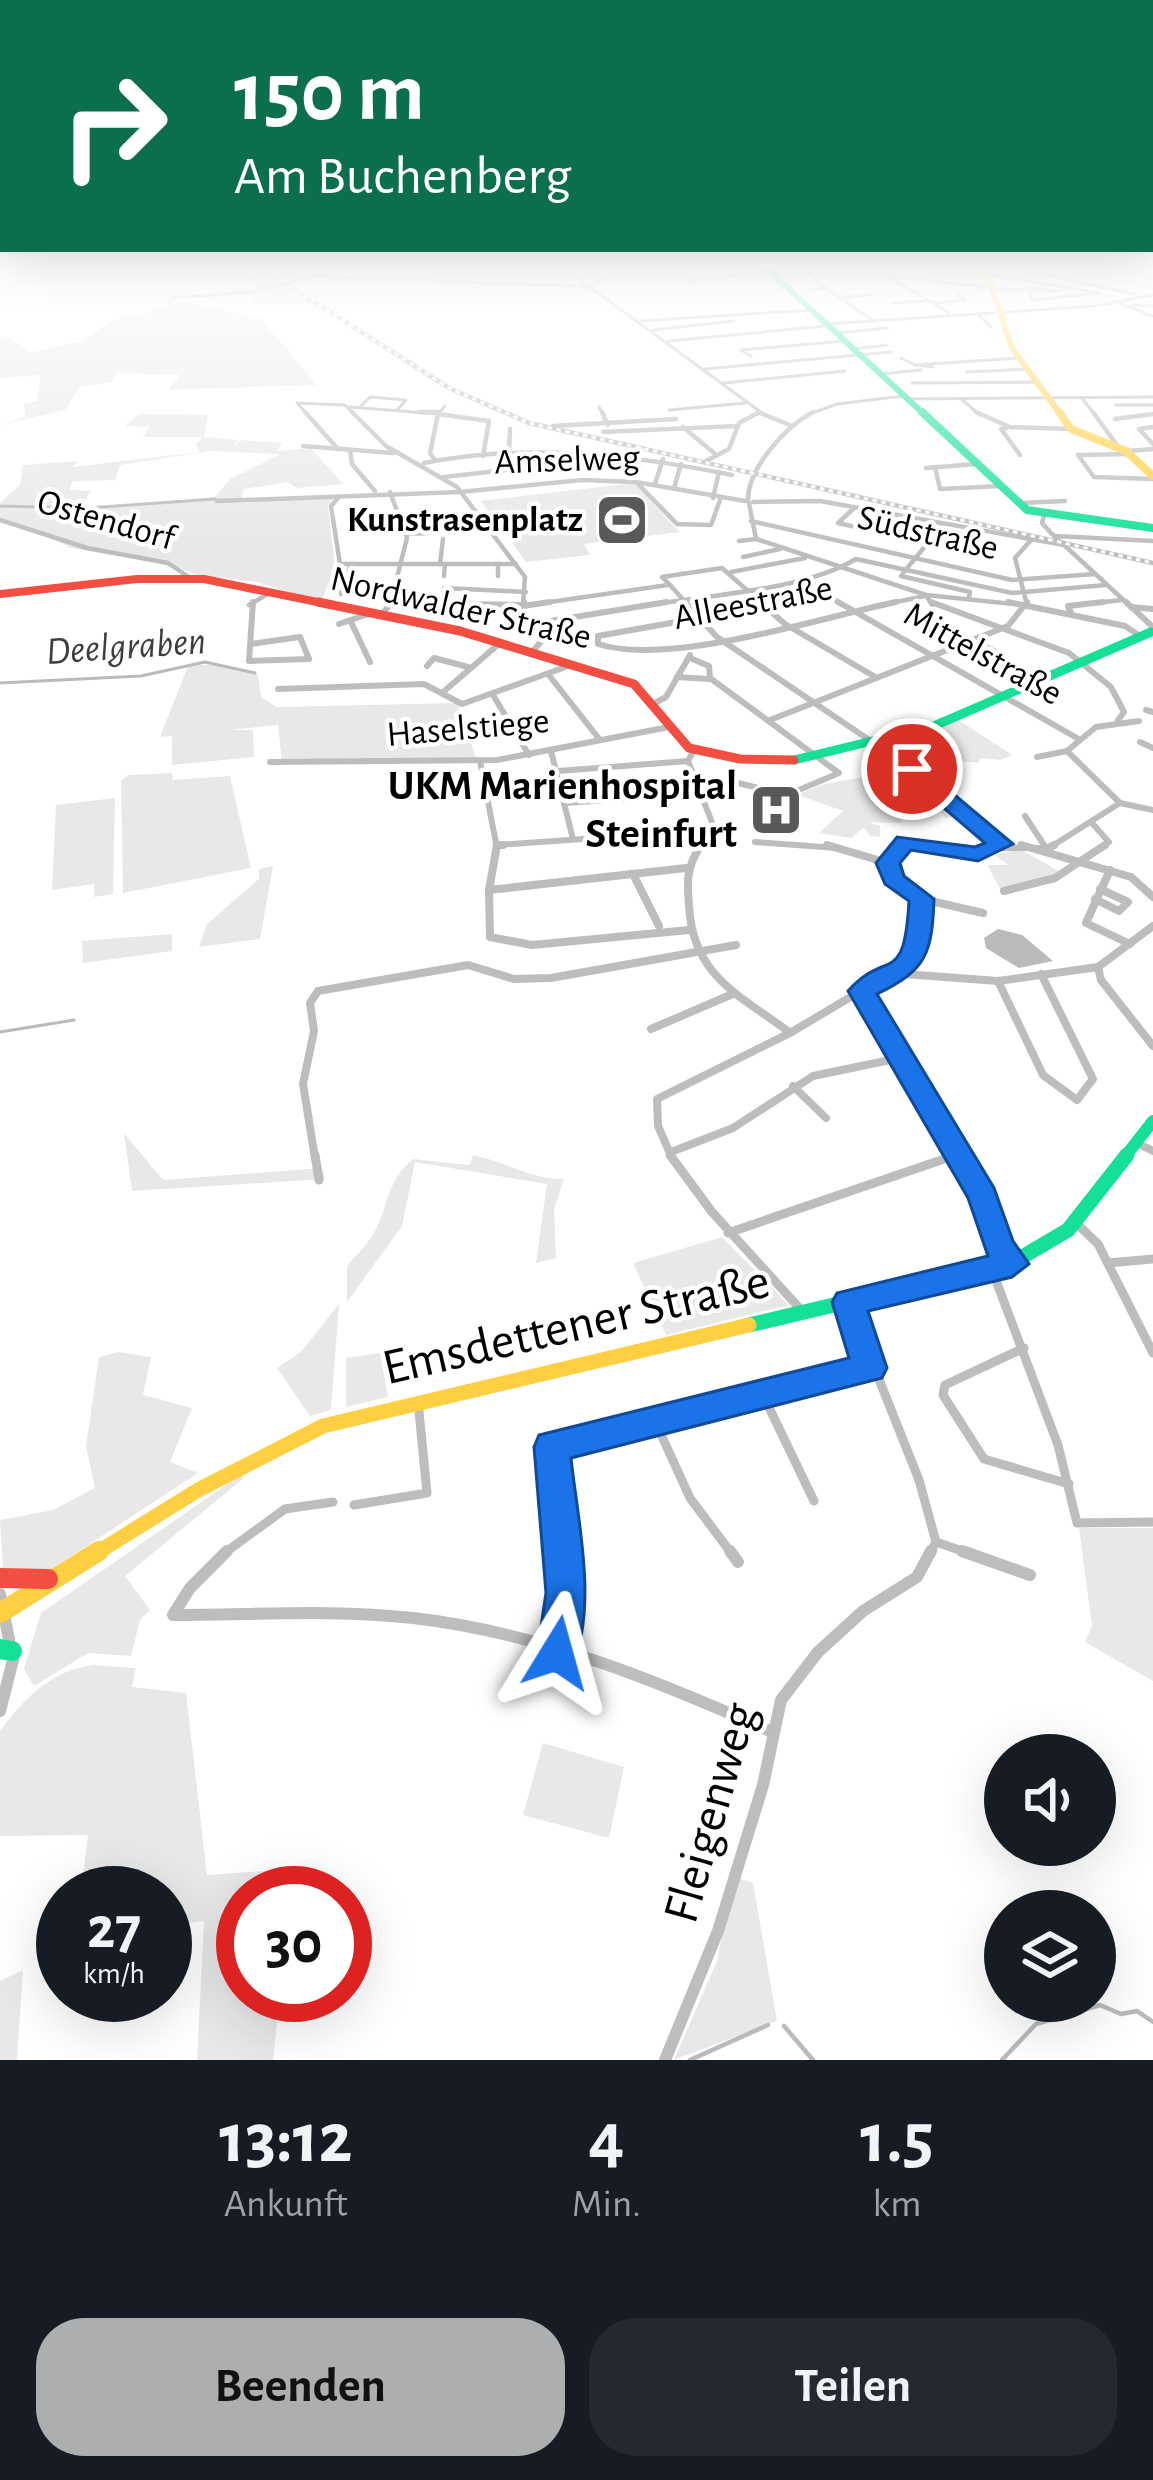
<!DOCTYPE html>
<html lang="de">
<head>
<meta charset="utf-8">
<style>
	:root { --surface:#171b24; --page:#242831; --text:#f1f3f6; --muted:#9ea1a6; --accent:#adaeaf }
	body { margin:0; font-family:"Alegreya Sans",sans-serif; background:var(--page); color:var(--text); height:100vh; display:flex; flex-direction:column; font-size:45px; white-space:nowrap }
	* { box-sizing:border-box; margin:0 }
	p { font-size:39px; color:var(--muted) }
	.icon { flex:none; width:66px; height:66px; fill:none; stroke:currentColor; stroke-width:2; stroke-linecap:round; stroke-linejoin:round }
	.map { position:relative; height:2060px; overflow:hidden }
	.panel { display:flex; flex-direction:column; background:var(--surface); flex:1 }
	.panel>* { flex:none }
	.top-card { position:absolute; left:0px; top:0px; width:1155px; height:252px; box-shadow:0 12px 48px #0002; background:#0b6e4f; color:#fff; overflow:hidden }
	.fabs { position:absolute; left:984px; top:1734px; display:grid; gap:24px }
	.fabs a { display:grid; place-items:center; width:132px; height:132px; border-radius:50%; background:var(--surface); box-shadow:0 12px 48px #0002; font-size:60px }
	.speed { position:absolute; left:36px; top:1866px; display:flex; gap:24px; font-size:60px; font-weight:700; text-align:center }
	.speed>* { display:grid; place-content:center; width:156px; height:156px; border-radius:50%; background:var(--surface); box-shadow:0 12px 48px #0002; line-height:1 }
	.speed small { font-size:30px; font-weight:400 }
	.speed .limit { border:18px solid #d22; background:#fff; color:#111 }
	.pin { position:absolute; display:grid; place-items:center; width:102px; height:102px; color:#fff; margin:-51px; border:6px solid #fff; border-radius:50%; box-shadow:0 3px 12px #0007 }
	.me { position:absolute; width:132px; margin:-66px; rotate:8deg; stroke-linejoin:round; filter:drop-shadow(0 0 9px #0008) }
	.turn { display:flex; align-items:center; gap:42px; height:252px; padding:0 36px; font-size:54px }
	.turn .icon { width:156px; height:156px; stroke-width:2.5 }
	.turn b { display:block; font-size:84px; line-height:102px }
	.eta { display:flex; justify-content:space-evenly; align-items:center; height:204px; text-align:center }
	.eta b { font-size:72px; font-weight:700; line-height:84px }
	.action { display:flex; gap:24px; margin-top:auto; padding:24px 36px }
	.action a { flex:1; height:138px; border-radius:48px; background:var(--accent); color:#111; font-size:48px; font-weight:700; line-height:138px; text-align:center }
	.action a+a { background:var(--page); color:var(--text) }
	.map>svg:first-child { display:block }
</style>
</head>
<body>
<div class="map">
<svg width="1153" height="2060" viewBox="0 0 1153 2060">
	<rect width="100%" height="100%" fill="#fff"/>
	<g fill="#e8e8e8" fill-rule="evenodd">
		<path d="M261,270l54,35 -66,-2 4,-11 -6,-14 -247,11 252,-13z"/>
		<path d="M168,298l92,20 57,67 -149,5 13,-15 -62,-2 -8,9 -31,5 -15,23 -65,15 25,-8 -1,-14 13,-2 4,-26 -41,3v-40l8,-2 21,17 53,-13 43,-26 13,2 27,-11z"/>
		<path d="M139,414l69,1 -4,22 34,3 -6,8 9,-8 41,3 -5,8 34,-3 32,36 -46,4 -9,-6 -44,7 -3,11 92,-1 -5,6 7,61 -14,37 -63,-21 -61,-7 -27,-11 -99,-16 -37,-18 -34,-7v-20l20,-18 3,-20 56,-4 -7,6 128,-15 -4,-7 6,-8h-59l6,-10 -24,-1zM209,451l72,3 -51,25 -15,18 -127,11 -7,-2 10,-15 -22,-1 4,-9 42,-1 5,-15z"/>
		<path d="M634,483l46,49 -96,12 6,11 -64,7 -45,-61z"/>
		<path d="M215,664l43,11 3,22 16,10 180,-4 19,55 -194,4 -4,-37 -49,5h24l1,27 -82,8v-29l-12,1 28,-71z"/>
		<path d="M957,719l55,36 -12,5 -20,-2 -1,5 -47,-5 -28,-16z"/>
		<path d="M906,769l62,48 -23,1 -4,-7 -40,2v10l-34,-1 13,4v11l-10,-1 -6,-9 -13,11 -32,-5 24,-22 -45,-16c38,-20 71,-14 108,-26z"/>
		<path d="M172,773l1,7 57,-4 21,92 -128,25 -2,-112 8,-6z"/>
		<path d="M115,798l-2,96 -19,3v-13l-42,6 4,-85z"/>
		<path d="M1020,849l40,23 -59,18 -14,-25h21l-13,-10z"/>
		<path d="M273,866l-13,73 -61,8 8,-23 52,-45v-10z"/>
		<path d="M172,934v17l-89,12 -1,-22z"/>
		<path d="M124,1133l39,47 159,-12 3,11 -193,12z"/>
		<path d="M473,1155c33,7 57,24 91,24l-10,30 2,49 -20,5 11,-79 -132,-22 -13,64 -55,76v-36c10,-12 24,-25 30,-39 13,-28 11,-47 36,-68l57,6z"/>
		<path d="M722,1237l67,68 -123,30 -33,-72z"/>
		<path d="M339,1304l-8,106 -21,6 -33,-48 24,-16z"/>
		<path d="M118,1352l33,5 -8,38 49,13 -22,54 28,11 -148,97 -23,5 -24,-5 -3,-50 53,-10 42,-22 -9,-42 13,-89z"/>
		<path d="M380,1353l8,44 -42,10v-49z"/>
		<path d="M242,1474l2,4 -119,98 25,34 -10,10 -9,36 -43,-3 -54,33 -10,-17 17,-56z"/>
		<path d="M1079,1528h74v153l-68,-39 7,-16z"/>
		<path d="M94,1665l42,3 -4,19 54,6 21,182 86,-6 -2,24h-48v102h37l-7,65h-76l7,-139 -39,5v-33h-84l7,-58 -88,1v-105c23,-32 53,-62 94,-66z"/>
		<path d="M543,1743l81,24 -15,71 -86,-23z"/>
		<path d="M734,1877l19,6 24,138 -103,39 43,-99z"/>
		<path d="M23,1970l-6,90h-17v-79z"/>
	</g>
	<path fill="#bababa" d="M998,929l24,6 31,26 -34,7 -33,-20 -2,-10z"/>
	<g fill="none" stroke-linecap="round" stroke-linejoin="round">
		<g stroke="#bababa" stroke-width="3">
			<path d="M0,506l80,2"/>
			<path d="M87,508l128,-9"/>
			<path d="M0,683l141,-7 64,-14 50,11"/>
			<path d="M0,1032l74,-12"/>
		</g>
		<g stroke="#bababa" stroke-width="4.5">
			<path d="M784,2026l29,34"/>
			<path d="M690,2060l78,-35"/>
			<path d="M1002,2060l34,-36 64,-19 21,9 16,-3 16,11"/>
		</g>
		<g stroke="#bdbdbd" stroke-width="3">
			<path d="M561,266l204,149"/>
			<path d="M871,266l78,47"/>
			<path d="M932,266h10"/>
			<path d="M1008,266l126,28"/>
			<path d="M792,274l14,-2"/>
			<path d="M934,274h24"/>
			<path d="M989,275l110,18 -66,7 -4,-10 -33,-1"/>
			<path d="M888,276l108,12"/>
			<path d="M695,279l-12,-7 26,-4"/>
			<path d="M689,282l81,-11"/>
			<path d="M593,284l45,-18"/>
			<path d="M825,288l49,33"/>
			<path d="M1029,288l30,3h-30"/>
			<path d="M811,290l15,-2 -20,-16 34,-6"/>
			<path d="M171,298l81,-6 61,-16 282,11"/>
			<path d="M841,298l31,-4"/>
			<path d="M1116,302l37,14"/>
			<path d="M892,303l35,-2"/>
			<path d="M934,303l31,-3 -7,-5"/>
			<path d="M1131,305l22,1"/>
			<path d="M977,313l14,14"/>
			<path d="M641,321l171,-11"/>
			<path d="M826,324l270,-18 57,-11"/>
			<path d="M653,330l81,-9"/>
			<path d="M836,333l51,-5"/>
			<path d="M668,341l158,-15"/>
			<path d="M853,349l34,-4"/>
			<path d="M751,356l-10,-6 104,-9"/>
			<path d="M901,358l14,7"/>
			<path d="M933,367l-18,-2 104,-7"/>
			<path d="M705,369l186,-17"/>
			<path d="M967,372l61,-3"/>
			<path d="M880,374l41,-4"/>
			<path d="M723,383l122,-12"/>
			<path d="M912,383l125,-1"/>
			<path d="M1082,398l13,17"/>
			<path d="M907,399l246,-2"/>
			<path d="M961,399l19,16"/>
			<path d="M1116,405h37"/>
			<path d="M350,407l88,7 7,-8"/>
			<path d="M360,407l10,-10 36,3 -8,9"/>
			<path d="M599,407l4,8"/>
			<path d="M669,410l77,-7"/>
			<path d="M308,415l-11,-12 48,2 10,10"/>
			<path d="M438,415h11"/>
			<path d="M753,415l5,-2"/>
			<path d="M807,415l30,-11 67,-8"/>
			<path d="M1142,415l11,-1"/>
		</g>
		<g stroke="#bdbdbd" stroke-width="4.5">
			<path d="M305,412l33,37"/>
			<path d="M352,412l34,34 71,41 68,90 -2,28"/>
			<path d="M419,412h20"/>
			<path d="M602,412l6,13"/>
			<path d="M758,412l34,14"/>
			<path d="M976,412l34,15 61,2"/>
			<path d="M1093,412l26,36"/>
			<path d="M1115,419l38,-5"/>
			<path d="M553,426l123,-7"/>
			<path d="M683,427l31,26"/>
			<path d="M1153,427l-14,2 14,15"/>
			<path d="M1006,428l-5,1 19,26"/>
			<path d="M603,432l134,-6"/>
			<path d="M303,446l90,7"/>
			<path d="M350,450l2,14 23,27"/>
			<path d="M1127,451l26,-2"/>
			<path d="M509,452l1,-23"/>
			<path d="M1078,455l16,22 59,2"/>
			<path d="M1080,455l49,-1"/>
			<path d="M435,460l-5,-7 8,-39 51,7 -6,35"/>
			<path d="M706,461l23,-12 10,-26 19,-10"/>
			<path d="M424,463c105,-20 204,-9 308,12"/>
			<path d="M935,467l5,22 61,-3"/>
			<path d="M926,468l50,-4"/>
			<path d="M444,477l106,-12 90,2"/>
			<path d="M638,484l39,40 34,1 9,-25"/>
			<path d="M655,484l8,-25"/>
			<path d="M674,488l7,-24"/>
			<path d="M390,492l17,46 -17,67"/>
			<path d="M339,497l-8,9 9,58h176"/>
			<path d="M713,498l6,-26"/>
			<path d="M748,500c0,-32 37,-73 65,-88"/>
			<path d="M217,501l243,-9 122,-12 54,2 109,19"/>
			<path d="M753,502l67,-1 244,44"/>
			<path d="M749,503l7,36 170,56 97,10"/>
			<path d="M1020,503l45,-2"/>
			<path d="M853,509l-15,14 89,20"/>
			<path d="M1044,516l-2,7 9,10 78,72"/>
			<path d="M0,520l87,28 81,15 24,16"/>
			<path d="M751,521l261,59 83,-6"/>
			<path d="M405,534l23,-1"/>
			<path d="M1056,536l97,5"/>
			<path d="M739,541l17,-2"/>
			<path d="M743,557l37,-8"/>
			<path d="M440,564l3,-25"/>
			<path d="M498,564v12"/>
			<path d="M731,572l74,-14"/>
			<path d="M903,573l38,-46"/>
			<path d="M444,576l1,-12"/>
			<path d="M901,576l69,16 -1,5"/>
			<path d="M805,577l37,28"/>
			<path d="M670,585l18,20"/>
			<path d="M670,585l-8,-8 60,-9 42,37"/>
			<path d="M444,588l82,4"/>
			<path d="M341,594l10,-30"/>
			<path d="M926,595l6,10"/>
			<path d="M391,603l132,2"/>
			<path d="M249,605l22,-13"/>
			<path d="M529,605l139,-20"/>
			<path d="M649,605c60,-10 156,-15 207,-46l156,34 94,-8"/>
			<path d="M882,605l43,-9"/>
			<path d="M1027,605l-12,-47 16,-18"/>
			<path d="M1076,605l46,-5"/>
		</g>
		<g stroke="#bdbdbd" stroke-width="6">
			<path d="M524,602l-1,11 20,26 -10,12"/>
			<path d="M685,602l32,35 195,132 89,75"/>
			<path d="M760,602l25,22 92,54"/>
			<path d="M838,602l239,136"/>
			<path d="M931,602l138,51 42,34 13,25 -6,8"/>
			<path d="M1008,602l117,24 12,8"/>
			<path d="M1126,602l27,25"/>
			<path d="M391,603l132,2"/>
			<path d="M523,606l27,-4"/>
			<path d="M1131,607l22,2"/>
			<path d="M1071,613l-3,-7 35,-4"/>
			<path d="M382,615l9,-13"/>
			<path d="M351,622l19,40"/>
			<path d="M339,624l32,-11"/>
			<path d="M532,624l135,-22"/>
			<path d="M598,636v8c71,23 221,-26 298,-42"/>
			<path d="M598,636l168,-30"/>
			<path d="M974,641l21,11 -9,3"/>
			<path d="M251,644l49,-7 9,22 -60,2 4,-59"/>
			<path d="M690,658l19,8 1,12 129,95 -52,22 -57,-14"/>
			<path d="M427,666l7,-8 34,9"/>
			<path d="M548,674l52,66"/>
			<path d="M677,677l32,2"/>
			<path d="M278,689l146,-5 38,20 112,-40"/>
			<path d="M442,693l58,-50"/>
			<path d="M493,695l36,60"/>
			<path d="M653,704l13,-7 24,-42"/>
			<path d="M1146,710l7,2"/>
			<path d="M770,720l238,-94 19,-24"/>
			<path d="M1140,742l13,6"/>
			<path d="M694,750l-6,11 25,64 -14,23"/>
			<path d="M551,751l22,88"/>
			<path d="M1067,751l53,52 33,7"/>
			<path d="M1037,757l30,-6 29,-24 43,-6"/>
			<path d="M480,761l17,87"/>
			<path d="M270,762l227,-2 172,-33"/>
			<path d="M558,771l130,-10"/>
			<path d="M566,803l135,-10"/>
			<path d="M1025,816l21,32"/>
			<path d="M1091,822l18,20 -8,6"/>
			<path d="M755,842l82,6"/>
			<path d="M497,845l214,-15"/>
			<path d="M901,848l5,-6 33,6"/>
			<path d="M993,848h52"/>
			<path d="M1049,848l71,-45"/>
		</g>
		<g stroke="#bdbdbd" stroke-width="8">
			<path d="M497,845l-8,45 1,47 42,8 157,-15"/>
			<path d="M497,845h6"/>
			<path d="M701,845c-15,23 -14,35 -12,61 4,70 49,88 100,126"/>
			<path d="M827,845l61,18"/>
			<path d="M921,845l57,9 22,-9"/>
			<path d="M1021,845l110,32 22,20"/>
			<path d="M1047,849l7,-4"/>
			<path d="M888,863l16,-18"/>
			<path d="M888,863l5,16 29,20 -2,44 -18,29"/>
			<path d="M1110,870l-24,53 44,21"/>
			<path d="M633,874l26,52"/>
			<path d="M489,890l197,-22"/>
			<path d="M1004,891l51,-13 50,-33"/>
			<path d="M922,899l61,14"/>
			<path d="M1095,899l24,12 9,-9 -28,-13"/>
			<path d="M1098,967l3,13 52,66"/>
			<path d="M1098,967l55,-41"/>
			<path d="M998,981l45,94 34,25 16,-21 -52,-105"/>
			<path d="M861,991l99,167"/>
			<path d="M651,1029l84,-36"/>
			<path d="M793,1086l33,32"/>
			<path d="M1137,1143l16,8"/>
			<path d="M671,1152l62,-24 80,-52 87,-18"/>
			<path d="M315,1158l-12,-74 11,-53 -4,-28 8,-12 150,-26 46,14 37,-1 185,-33"/>
			<path d="M672,1158l-14,-32 -1,-27 133,-66 101,-60 107,8 100,-14"/>
			<path d="M947,1158l11,-4"/>
		</g>
		<g stroke="#bdbdbd" stroke-width="9">
			<path d="M315,1155l4,25"/>
			<path d="M670,1155l42,57 91,100"/>
			<path d="M958,1155c20,33 33,81 54,107"/>
			<path d="M1075,1222l23,22 55,109"/>
			<path d="M728,1233l228,-78"/>
			<path d="M1108,1263l45,-4"/>
			<path d="M992,1270l66,175 19,78 76,-1"/>
			<path d="M849,1304l70,176 17,62 -7,12"/>
			<path d="M1024,1348l-79,37 -2,10 41,64 85,25"/>
			<path d="M763,1395l51,106"/>
			<path d="M654,1419l36,79 42,56"/>
			<path d="M354,1505l73,-12 -9,-92"/>
			<path d="M936,1542l35,12"/>
			<path d="M223,1554l62,-45 48,-7"/>
			<path d="M562,1554l-10,-107 317,-79"/>
		</g>
		<g stroke="#bdbdbd" stroke-width="12">
			<path d="M227,1551l-37,37 -17,27c80,0 160,-6 240,3 125,14 245,63 359,114"/>
			<path d="M730,1551l8,11"/>
			<path d="M962,1551l68,24"/>
			<path d="M0,1594l13,66 -13,51"/>
			<path d="M557,1653l8,-60 -4,-42"/>
			<path d="M665,2060l53,-129 45,-146 18,-85 37,-48 45,-41 54,-34 14,-26"/>
		</g>
		<path stroke="#16e098" stroke-width="6" d="M764,266l161,149"/>
		<path stroke="#16e098" stroke-width="8" d="M922,412l105,98 126,18"/>
		<path stroke="#16e098" stroke-width="9" d="M794,760l140,-34 217,-94"/>
		<path stroke="#16e098" stroke-width="12" d="M1124,1158l29,-37"/>
		<path stroke="#16e098" stroke-width="15" d="M749,1325l263,-62 56,-33 59,-75"/>
		<path stroke="#16e098" stroke-width="20" d="M0,1649l12,2"/>
		<path stroke="#ffcf43" stroke-width="6" d="M985,266l27,82 49,67"/>
		<path stroke="#ffcf43" stroke-width="8" d="M1059,412l12,17 55,22 27,25"/>
		<path stroke="#ffcf43" stroke-width="15" d="M95,1554l103,-64 125,-64 426,-101"/>
		<path stroke="#ffcf43" stroke-width="20" d="M0,1613l99,-62"/>
		<path stroke="#f24e42" stroke-width="8" d="M0,594l137,-15h67l128,26"/>
		<path stroke="#f24e42" stroke-width="9" d="M318,602l142,29 174,53 55,64 51,11 54,1"/>
		<path stroke="#f24e42" stroke-width="20" d="M0,1578l48,1"/>
		<g stroke="#bdbdbd" stroke-width="4.5">
			<path id="rail" d="M258,266l191,122 80,35 624,140"/>
		</g>
		<use href="#rail" stroke="#fff" stroke-width="3" stroke-dasharray="4.5" stroke-linecap="butt"/>
	</g>
	<linearGradient id="sky" x2="0" y2="1"><stop stop-color="#95b6d6"/><stop offset="0.48" stop-color="#fff"/><stop offset="1" stop-color="#fff" stop-opacity="0"/></linearGradient>
	<rect width="1153" height="554" fill="url(#sky)"/>
	<path fill="#1a73e8" stroke="#114b97" stroke-width="3" d="M904,765h15l94,79 -35,17 -67,-11 -11,13 4,13 30,23c-2,54 -7,71 -57,95l117,194 19,53 16,23 -17,13 -144,34 19,57 -5,10 -311,80c7,66 27,146 1,209l-15,6 -14,-6 -6,-14 9,-60 -12,-146 5,-12 310,-77 -17,-56 5,-9 151,-37 -20,-58 -120,-207c39,-44 56,-2 61,-90l-24,-17 -9,-21 21,-26 78,10 10,-4 -81,-69z"/>
	<defs>
		<g id="stadium-square" transform="scale(2.7)"><rect x="-9" y="-9" width="18" height="18" rx="4" fill="#595959" stroke="#fff"/><path d="M0-5a6.5 5 0 1 0 0 10a6.5 5 0 1 0 0-10ZM-3.5-1.8h7v3.6h-7Z" fill="#fff"/></g>
		<g id="hospital-square" transform="scale(2.7)"><rect x="-9" y="-9" width="18" height="18" rx="4" fill="#595959" stroke="#fff"/><path d="M-5-5h3v3.5h4V-5h3V5h-3V1.5h-4V5h-3Z" fill="#fff"/></g>
	</defs>
	<g fill-rule="evenodd">
		<use href="#stadium-square" x="622" y="520"/>
		<use href="#hospital-square" x="776" y="810"/>
	</g>
	<g text-anchor="middle" dominant-baseline="central" stroke-width="9" stroke-linejoin="round" paint-order="stroke">
		<g font-size="36" fill="#000" stroke="#fff">
			<text transform="translate(567 460) rotate(-2)">Amselweg</text>
			<text transform="translate(106 520) rotate(16)">Ostendorf</text>
			<text transform="translate(928 533) rotate(13)">Südstraße</text>
			<text transform="translate(753 603) rotate(-11)">Alleestraße</text>
			<text transform="translate(461 608) rotate(13)">Nordwalder Straße</text>
			<text transform="translate(983 654) rotate(29)">Mittelstraße</text>
			<text transform="translate(468 728) rotate(-5)">Haselstiege</text>
		</g>
		<g font-size="36" font-weight="bold" fill="#000" stroke="#fff" text-anchor="end">
			<text x="583" y="520">Kunstrasenplatz</text>
		</g>
		<g font-size="39" font-style="italic" fill="#3e3e3e" stroke="#fff">
			<text transform="translate(126 647) rotate(-4)">Deelgraben</text>
		</g>
		<g font-size="42" font-weight="bold" fill="#000" stroke="#fff" text-anchor="end">
			<text x="737" y="786">UKM Marienhospital<tspan x="737" dy="48">Steinfurt</tspan></text>
		</g>
		<g font-size="51" fill="#000" stroke="#fff">
			<text transform="translate(576 1325) rotate(-13)">Emsdettener Straße</text>
			<text transform="translate(711 1813) rotate(-74)">Fleigenweg</text>
		</g>
	</g>
</svg>
<div class="fabs">
<a><svg class="icon" aria-label="sound" viewBox="0 0 24 24"><path d="M4 9h4l5-4v14l-5-4H4zM17 9q2 3 0 6"/></svg></a>
<a><svg class="icon" aria-label="layers" viewBox="0 0 24 24"><path d="M12 4l9 5-9 5-9-5zM3 14l9 5 9-5"/></svg></a>
</div>
<div class="speed"><div>27<small>km/h</small></div><div class="limit">30</div></div>
<div class="pin" style="left:912px;top:769px;background:#d93025"><svg class="icon" aria-label="arrive" viewBox="0 0 24 24"><path d="M6 21V4h12l-3 4 3 4H6"/></svg></div>
<svg class="me" style="left:557px;top:1653px" viewBox="-20 -20 40 40"><path d="M0-17L14 15 0 8-14 15z" fill="#1a73e8" stroke="#fff" stroke-width="4"/></svg>
<div class="top-card">
<div class="turn"><svg class="icon" aria-label="right" viewBox="0 0 24 24"><path d="M7 20v-9h11M14 6l5 5-5 5"/></svg><div><b>150 m</b>Am Buchenberg</div></div>
</div>
</div>
<section class="panel">
<div class="eta">
<div><b>13:12</b><p>Ankunft</p></div>
<div><b>4</b><p>Min.</p></div>
<div><b>1.5</b><p>km</p></div>
</div>
<div class="action"><a>Beenden</a><a>Teilen</a></div>
</section>
</body>
</html>
